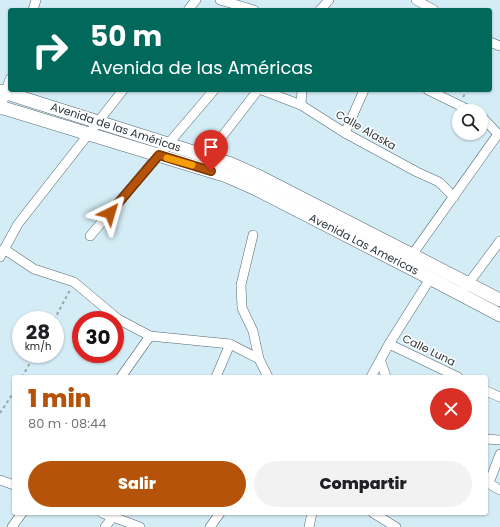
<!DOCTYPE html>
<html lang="es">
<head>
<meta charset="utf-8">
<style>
	:root { --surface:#fff; --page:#f2f2f2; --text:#202124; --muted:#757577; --accent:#b45309 }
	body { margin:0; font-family:Poppins,sans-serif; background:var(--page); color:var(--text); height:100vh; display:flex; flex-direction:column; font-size:15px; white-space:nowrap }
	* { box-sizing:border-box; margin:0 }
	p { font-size:13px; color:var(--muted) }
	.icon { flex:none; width:22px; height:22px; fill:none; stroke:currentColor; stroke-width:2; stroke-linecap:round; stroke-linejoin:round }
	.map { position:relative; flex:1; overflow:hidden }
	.sheet { position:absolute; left:12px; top:375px; width:476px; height:140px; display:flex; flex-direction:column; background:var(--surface); border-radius:4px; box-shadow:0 1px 3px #0004 }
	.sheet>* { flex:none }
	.top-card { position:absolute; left:8px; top:8px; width:484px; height:84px; border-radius:4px; box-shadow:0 1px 3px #0004; background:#00695c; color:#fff; overflow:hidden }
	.buttons { position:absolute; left:452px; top:104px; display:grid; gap:8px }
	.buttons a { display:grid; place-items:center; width:36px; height:36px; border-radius:50%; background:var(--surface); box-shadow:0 1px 3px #0004; font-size:20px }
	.speed { position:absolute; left:12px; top:311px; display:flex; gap:8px; font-size:20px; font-weight:700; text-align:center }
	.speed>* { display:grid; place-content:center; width:52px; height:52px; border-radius:50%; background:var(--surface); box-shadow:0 1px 3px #0004; line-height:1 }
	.speed small { font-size:10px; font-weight:400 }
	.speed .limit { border:6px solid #d22; background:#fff; color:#111 }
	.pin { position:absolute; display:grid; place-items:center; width:34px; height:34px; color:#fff; margin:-41px -17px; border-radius:50% 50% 50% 0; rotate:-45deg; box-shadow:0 0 4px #0007 }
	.pin .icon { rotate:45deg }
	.me { position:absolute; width:44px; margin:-22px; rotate:40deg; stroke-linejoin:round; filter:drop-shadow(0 0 3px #0008) }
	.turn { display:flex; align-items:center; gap:14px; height:84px; padding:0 16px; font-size:18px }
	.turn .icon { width:52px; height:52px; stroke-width:2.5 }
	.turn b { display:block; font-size:28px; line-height:34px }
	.round { display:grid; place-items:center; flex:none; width:42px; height:42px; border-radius:21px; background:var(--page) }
	.head { display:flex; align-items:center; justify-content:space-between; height:68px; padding:0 16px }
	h1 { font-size:24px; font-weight:800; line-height:30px; color:var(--accent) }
	.action { display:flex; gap:8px; margin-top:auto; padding:8px 16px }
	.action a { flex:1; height:46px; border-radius:24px; background:var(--accent); color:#fff; font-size:16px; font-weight:800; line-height:46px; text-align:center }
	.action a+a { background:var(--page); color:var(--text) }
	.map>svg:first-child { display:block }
</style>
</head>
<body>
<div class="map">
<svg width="500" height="527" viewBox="0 0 500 527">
	<rect width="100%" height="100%" fill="#d4ecf5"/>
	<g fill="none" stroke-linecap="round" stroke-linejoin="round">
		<g stroke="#536870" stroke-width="10">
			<g id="street">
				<path d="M220,0l34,10"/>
				<path d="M416,0l18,10"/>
				<path d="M33,10l3,-10"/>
				<path d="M188,10l8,-10"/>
				<path d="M320,10l9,-10"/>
				<path d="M490,42l10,4"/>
				<path d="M262,90l39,15 44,28 72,39 22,10 15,15"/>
				<path d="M428,90l43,21"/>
				<path d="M301,105l1,-15"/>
				<path d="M0,110l10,-31"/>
				<path d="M481,116l17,18"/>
				<path d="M345,133l19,-43"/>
				<path d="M207,156l51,-66"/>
				<path d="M253,235l-12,50 1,23 11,23 6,28"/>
				<path d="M90,236l124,-146"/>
				<path d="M4,249l30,20 40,13 44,37 32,17 80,8 29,15 9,18"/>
				<path d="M412,255l86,-121"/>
				<path d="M0,257l18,-33 105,-134"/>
				<path d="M465,288l35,-47"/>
				<path d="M389,344l69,33"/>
				<path d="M381,362l5,15"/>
				<path d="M121,377l29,-41"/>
				<path d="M216,377l14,-33"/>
				<path d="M371,377l18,-33 41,-65"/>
				<path d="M486,391l14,6"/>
				<path d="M486,439l14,1"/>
				<path d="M0,480l14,5"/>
				<path d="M486,482l14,8"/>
				<path d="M489,483l11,-29"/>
				<path d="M102,513l38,14"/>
				<path d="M373,513l23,14"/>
				<path d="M12,527l10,-14"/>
				<path d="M105,527l11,-14"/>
				<path d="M210,527l10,-14"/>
				<path d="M309,527l3,-14"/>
			</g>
		</g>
		<g stroke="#536870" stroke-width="14">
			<g id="secondary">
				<path d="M0,91l231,73 29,13 240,123"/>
				<path d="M0,107l227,69 27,12 166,85 80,42"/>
			</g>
		</g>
		<g stroke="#93a6ad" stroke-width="2" stroke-dasharray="3 3" stroke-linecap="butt">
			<path d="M463,97l4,-7"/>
			<path d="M54,320l16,-30"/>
			<path d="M22,377l13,-23"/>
			<path d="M0,413l14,-21"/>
		</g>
		<use href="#street" stroke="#fff" stroke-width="9"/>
		<use href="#secondary" stroke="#fff" stroke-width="13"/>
	</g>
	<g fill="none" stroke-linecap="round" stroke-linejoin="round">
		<g stroke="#753606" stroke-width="10">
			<path id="route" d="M110,213l49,-58 52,16"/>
		</g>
		<use href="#route" stroke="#b45309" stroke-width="7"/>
		<path stroke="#f59e0b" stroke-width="7" d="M167,158l25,7"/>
	</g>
	<g text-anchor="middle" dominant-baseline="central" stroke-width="3" stroke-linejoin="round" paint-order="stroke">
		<g font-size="11" fill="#2d363a" stroke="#fff">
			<text transform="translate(116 127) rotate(18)">Avenida de las Américas</text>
			<text transform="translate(366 130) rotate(30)">Calle Alaska</text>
			<text transform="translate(364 244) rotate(27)">Avenida Las Americas</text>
			<text transform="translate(429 350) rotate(26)">Calle Luna</text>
		</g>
	</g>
</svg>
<div class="buttons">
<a><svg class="icon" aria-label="search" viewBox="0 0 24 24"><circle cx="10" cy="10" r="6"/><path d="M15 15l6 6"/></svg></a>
</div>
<div class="speed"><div>28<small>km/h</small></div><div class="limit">30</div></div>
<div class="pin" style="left:211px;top:171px;background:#d93025"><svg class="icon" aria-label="arrive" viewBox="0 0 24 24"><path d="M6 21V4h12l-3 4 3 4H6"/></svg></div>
<svg class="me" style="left:110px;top:213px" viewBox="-20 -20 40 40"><path d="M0-17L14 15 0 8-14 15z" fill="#b45309" stroke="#fff" stroke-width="4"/></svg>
<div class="top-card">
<div class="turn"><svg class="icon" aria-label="right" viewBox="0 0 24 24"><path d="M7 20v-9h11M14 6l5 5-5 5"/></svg><div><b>50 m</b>Avenida de las Américas</div></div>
</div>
<section class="sheet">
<div class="head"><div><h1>1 min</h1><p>80 m · 08:44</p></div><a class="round" style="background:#d93025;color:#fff"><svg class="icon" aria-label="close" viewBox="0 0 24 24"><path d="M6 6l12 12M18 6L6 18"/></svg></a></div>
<div class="action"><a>Salir</a><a>Compartir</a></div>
</section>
</div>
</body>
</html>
